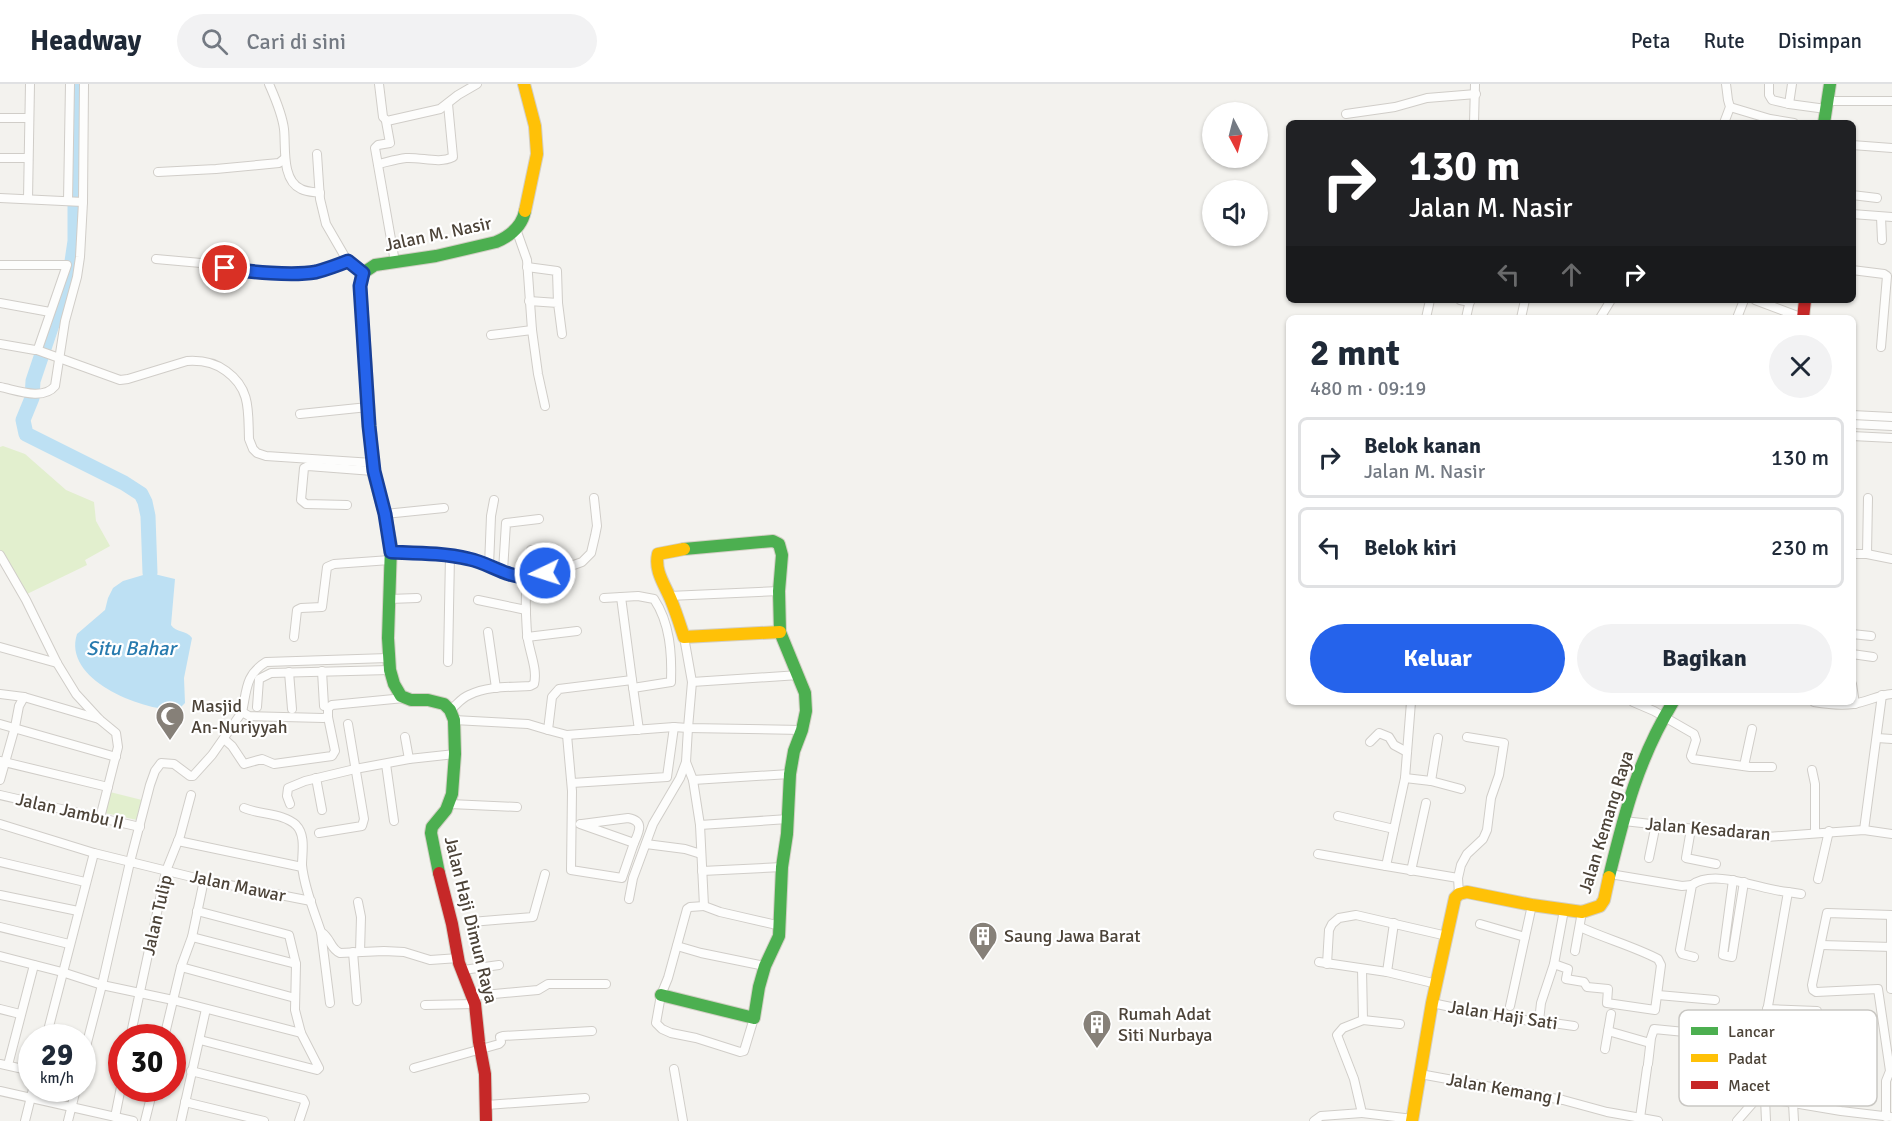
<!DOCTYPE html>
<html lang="id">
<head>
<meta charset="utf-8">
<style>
	:root { --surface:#fff; --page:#f2f2f3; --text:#1f2937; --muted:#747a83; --line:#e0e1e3; --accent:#2563eb }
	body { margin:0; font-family:Signika,sans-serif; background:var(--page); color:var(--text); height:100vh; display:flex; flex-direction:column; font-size:22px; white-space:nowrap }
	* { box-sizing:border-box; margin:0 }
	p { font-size:20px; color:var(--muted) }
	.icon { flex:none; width:33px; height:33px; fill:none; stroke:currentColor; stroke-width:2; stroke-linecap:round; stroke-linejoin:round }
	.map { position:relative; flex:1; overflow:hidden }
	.drawer { position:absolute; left:1286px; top:231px; width:570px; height:390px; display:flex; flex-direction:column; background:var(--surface); border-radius:9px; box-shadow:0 2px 4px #0004 }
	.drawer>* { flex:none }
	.top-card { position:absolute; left:1286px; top:36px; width:570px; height:183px; border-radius:9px; box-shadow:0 2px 4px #0004; background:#202124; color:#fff; overflow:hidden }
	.needle { width:39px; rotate:173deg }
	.buttons { position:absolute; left:1202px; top:18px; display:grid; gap:12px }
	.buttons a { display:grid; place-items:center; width:66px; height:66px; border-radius:50%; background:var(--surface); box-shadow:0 2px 4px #0004; font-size:30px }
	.speed { position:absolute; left:18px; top:940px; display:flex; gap:12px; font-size:30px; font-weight:700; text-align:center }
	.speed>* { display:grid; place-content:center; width:78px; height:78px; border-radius:50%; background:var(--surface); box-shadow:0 2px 4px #0004; line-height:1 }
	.speed small { font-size:15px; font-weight:400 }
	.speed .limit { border:9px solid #d22; background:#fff; color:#111 }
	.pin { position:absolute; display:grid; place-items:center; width:51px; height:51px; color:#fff; margin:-26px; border:3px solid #fff; border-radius:50%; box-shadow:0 2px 6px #0007 }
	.me { position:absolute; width:66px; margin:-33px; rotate:266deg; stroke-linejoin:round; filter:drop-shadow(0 0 4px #0008) }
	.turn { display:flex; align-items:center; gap:21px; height:126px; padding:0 24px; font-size:27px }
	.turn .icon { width:78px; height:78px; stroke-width:2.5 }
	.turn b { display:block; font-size:42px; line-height:51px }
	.lanes { display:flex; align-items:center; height:57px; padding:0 24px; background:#0003; justify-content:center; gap:30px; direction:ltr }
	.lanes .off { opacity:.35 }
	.round { display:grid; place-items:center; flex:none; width:63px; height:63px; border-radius:32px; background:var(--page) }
	.headline { display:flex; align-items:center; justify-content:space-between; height:102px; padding:0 24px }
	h1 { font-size:36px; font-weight:700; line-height:45px }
	.action { display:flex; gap:12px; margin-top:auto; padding:12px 24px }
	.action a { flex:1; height:69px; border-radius:36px; background:var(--accent); color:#fff; font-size:24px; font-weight:700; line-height:69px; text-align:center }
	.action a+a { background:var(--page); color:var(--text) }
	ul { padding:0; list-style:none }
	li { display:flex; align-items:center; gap:18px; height:81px; margin:0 12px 9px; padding:0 12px; border:3px solid var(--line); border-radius:9px }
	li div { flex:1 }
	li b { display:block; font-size:22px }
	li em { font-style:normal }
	header { display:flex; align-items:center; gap:36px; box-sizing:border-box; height:84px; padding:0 30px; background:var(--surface); border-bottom:2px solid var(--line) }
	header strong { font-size:28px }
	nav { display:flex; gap:33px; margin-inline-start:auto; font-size:21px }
	.search { width:420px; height:54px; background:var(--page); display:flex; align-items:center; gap:15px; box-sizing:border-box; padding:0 21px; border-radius:33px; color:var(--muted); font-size:22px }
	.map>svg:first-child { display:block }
</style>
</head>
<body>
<header>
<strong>Headway</strong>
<div class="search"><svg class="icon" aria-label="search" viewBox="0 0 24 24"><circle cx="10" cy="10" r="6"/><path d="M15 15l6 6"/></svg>Cari di sini</div>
<nav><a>Peta</a><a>Rute</a><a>Disimpan</a></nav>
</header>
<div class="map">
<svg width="1892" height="1037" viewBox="0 0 1892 1037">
	<rect width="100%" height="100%" fill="#f3f2ee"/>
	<g fill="#e2efce">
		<path d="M3,362l22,8 41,36 28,12 2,19 14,25 -25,14 2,5 -60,29 -27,-43v-104z"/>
		<path d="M110,708l32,8 -5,20 -32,-7z"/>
	</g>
	<path fill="#bde0f3" d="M150,489l25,6 -4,46c5,8 16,5 21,13l-8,40 1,25 -7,7c-35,1 -116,-30 -101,-76l28,-24 3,-12 5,-10 10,-7z"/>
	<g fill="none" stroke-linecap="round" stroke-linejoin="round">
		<path stroke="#bde0f3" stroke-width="15" d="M75,0v157l-4,27 -38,113 -1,17 -9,22 3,14 98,49 17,11 4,8 3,14 2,57"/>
		<g stroke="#d0cdc8" stroke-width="10">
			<g id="street">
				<path d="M269,0c6,14 13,29 15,45 2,17 -3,51 17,60 6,3 13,3 19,4"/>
				<path d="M379,0l4,33 4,4 53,-12 18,-14 19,-11"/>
				<path d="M1769,0v11l3,5 17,4 37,5"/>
				<path d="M1828,17h64"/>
				<path d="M1789,20l3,-20"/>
				<path d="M1730,23l40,12 24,4"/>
				<path d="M1346,30l49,-7 32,-9 49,-4"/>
				<path d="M0,34h29"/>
				<path d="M386,37l4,22 -12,2 -3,3 20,114"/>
				<path d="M1474,39l1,-39"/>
				<path d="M1724,39l6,-16 -2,-7 -2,-16"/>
				<path d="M1852,61l40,3"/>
				<path d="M317,70l3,45 6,25 22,38 15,11"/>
				<path d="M0,74h28"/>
				<path d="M378,80c9,-2 19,-5 28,-6 16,-1 33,6 47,-1l-5,-53"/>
				<path d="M158,88l58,-3 63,-6 5,-4"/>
				<path d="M1852,111l25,3"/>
				<path d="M0,114l83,4"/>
				<path d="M28,115l2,-115"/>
				<path d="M68,117l2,-117"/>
				<path d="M1852,130l40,3"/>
				<path d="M1881,133l1,23"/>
				<path d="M516,145l11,31 5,70 6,44 7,32"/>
				<path d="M156,175l45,4 36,7 53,3 23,-1 35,-10"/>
				<path d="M0,181h67l-29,84 -3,1 -35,-6"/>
				<path d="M527,183l30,4 1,32"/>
				<path d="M1852,186l32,4 3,2 -6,71"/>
				<path d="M1460,216l10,2"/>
				<path d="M1755,216l48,18"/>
				<path d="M529,217l29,2 4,31"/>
				<path d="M0,219l50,9"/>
				<path d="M1426,234l4,-18"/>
				<path d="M1466,234l4,-18"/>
				<path d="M1521,234l4,-18"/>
				<path d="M1600,234l11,-18"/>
				<path d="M1737,234l7,-18"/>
				<path d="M491,251l41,-5"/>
				<path d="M37,266l83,30 8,-1 59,-18c15,-1 27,1 39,10 25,18 22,40 23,68l4,10 4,4 9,3 107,7"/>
				<path d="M0,303c16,3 43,14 55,-1l10,-65 12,-44 3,-20 3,-55 1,-118"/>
				<path d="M300,330l68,-7"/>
				<path d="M1852,331l40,2"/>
				<path d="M1852,340l40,2"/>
				<path d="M1852,352l40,2"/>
				<path d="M347,421l-41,-1 -5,-4 3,-32 4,-2 65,5"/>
				<path d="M385,430l59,-6"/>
				<path d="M391,468l59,3 -2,107"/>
				<path d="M1852,470h15l25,5"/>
				<path d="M1867,470l1,-56"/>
				<path d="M0,471l26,45 31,63 19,31 23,25 17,14 2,14 -18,71"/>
				<path d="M450,471l24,4 37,15 17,3 32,-7 22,-8 9,-9 4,-17 2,-10 -3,-28"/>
				<path d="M489,482l2,-50 3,-16"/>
				<path d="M503,487l3,-48 33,-4"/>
				<path d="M669,512l110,-5"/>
				<path d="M621,513l11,83"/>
				<path d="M604,514l34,-2 16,3c16,24 18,54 17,83l-38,6"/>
				<path d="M389,515l28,-1"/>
				<path d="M478,516l48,10"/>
				<path d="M488,548l8,56"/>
				<path d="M1852,550l19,2"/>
				<path d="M294,553l3,-27 4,-2 21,-1 5,-40 7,-3 56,-4"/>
				<path d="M527,553l50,-6"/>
				<path d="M684,553l8,45 -4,46 114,2"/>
				<path d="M0,563l57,16"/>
				<path d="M1852,570l21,3"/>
				<path d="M322,587l2,35"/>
				<path d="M289,588l3,37"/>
				<path d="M692,598l107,-7"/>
				<path d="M1852,600l3,20"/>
				<path d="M0,610l24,3"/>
				<path d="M1411,618l-6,76 -19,88 72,12 1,16"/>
				<path d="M1633,618l21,9 40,23 2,6 -5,16 2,3 57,8h22"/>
				<path d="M1814,618c12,2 26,4 39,2 14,-2 25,-9 39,-10"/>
				<path d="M257,623l2,-28 12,-6 119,-3"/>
				<path d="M450,626c7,-5 11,-12 19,-15 18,-9 41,-8 61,-9l4,-2c4,-16 -6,-35 -7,-51 -1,-17 -3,-39 1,-56 3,-9 4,-17 3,-27"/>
				<path d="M242,628c5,-22 3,-37 24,-50l122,-4"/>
				<path d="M454,636l74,4 20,6"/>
				<path d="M0,640l116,33"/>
				<path d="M639,646l-7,-50 -73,9 -7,8 -4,33 19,5 107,-8 14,1 -2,34 7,18 7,45 4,81 16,6 61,14"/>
				<path d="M567,651l5,56 -1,79 51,8 12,-35 -54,-19"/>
				<path d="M405,653l4,22"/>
				<path d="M1877,654l15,1"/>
				<path d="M224,655l8,7 12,18 18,-5 12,5 58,-8 3,-5 -7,-34"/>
				<path d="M1370,658l9,-9 10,4 5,8 13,7"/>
				<path d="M0,677l108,26"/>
				<path d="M386,680l8,57"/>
				<path d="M1744,682l8,-37"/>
				<path d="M1812,686l3,14v48"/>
				<path d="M316,694l6,32"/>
				<path d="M1405,694l26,3 30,8"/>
				<path d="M0,696l15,-53 4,-21 5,-9 75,22"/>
				<path d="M693,696l97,-6"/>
				<path d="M1431,697l7,-43"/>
				<path d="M572,699l95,-6 7,-50"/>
				<path d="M0,711l140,32"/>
				<path d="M290,720l-3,-8 1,-8 17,-7 50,-12 54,-10 46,-5"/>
				<path d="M450,720l67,3"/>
				<path d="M244,724c17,7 39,5 52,17 10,10 6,28 6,40 2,22 12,46 19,67 10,6 9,17 19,21l44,-2 20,1 26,8 29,-2"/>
				<path d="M1338,732l56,13"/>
				<path d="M1624,737l143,16 97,-7 28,4"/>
				<path d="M0,740l94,29 110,27 107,21"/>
				<path d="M582,740l46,-6c17,3 11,14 6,25"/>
				<path d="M700,741l88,-6"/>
				<path d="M1691,745l-5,29 30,6"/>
				<path d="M1864,746l18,-135"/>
				<path d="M319,749l43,-7 2,-7 -16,-95"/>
				<path d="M178,757l124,26"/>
				<path d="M646,760l39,5 16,5"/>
				<path d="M1318,770l68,12"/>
				<path d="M1649,774l7,-34"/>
				<path d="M0,778l85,20"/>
				<path d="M702,787l80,-4"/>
				<path d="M1411,787l15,-68"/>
				<path d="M1610,790l72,12 10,-1"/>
				<path d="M1458,794l3,-13 6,-11 16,-15 4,-9 4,-32 8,-23 5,-32 -37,-6"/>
				<path d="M1818,795l11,-48"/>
				<path d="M1733,796l-10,75 9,2 12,-75"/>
				<path d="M1788,808l13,2"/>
				<path d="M0,811l78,16"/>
				<path d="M629,815l4,-21 20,-54 27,-46 6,-16"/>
				<path d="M358,818l3,15 -1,35"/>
				<path d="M704,822l-14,1 -3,2 -19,69 -7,17 -5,28 6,6 9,4 25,5 44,14 4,-1 10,-33"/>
				<path d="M197,827l92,24 7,29 -1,46 6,23 18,35 -2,2 -117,-30"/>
				<path d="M1891,831v74"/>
				<path d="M471,838l62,-5 12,-43"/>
				<path d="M1480,840l45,13"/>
				<path d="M0,843l69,17"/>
				<path d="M321,848l9,71"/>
				<path d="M192,853l104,27"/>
				<path d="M1821,861l71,2"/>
				<path d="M677,862l24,7 64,13"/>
				<path d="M1575,867l7,-39"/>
				<path d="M353,868l4,49"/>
				<path d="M0,872l62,16 40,13 71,15 128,33"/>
				<path d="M1694,873l-12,-3 -2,-4 12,-65c23,-17 69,5 96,7l-27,154"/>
				<path d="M1319,878l68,10 50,12"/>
				<path d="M1327,880l2,-34 3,-6 7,-6 17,-3 91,21"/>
				<path d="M1554,880l14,5 -2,10 18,3 3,5 21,2 -1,14 48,7 6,-45 -3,-6c-25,-13 -52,-20 -78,-32"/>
				<path d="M181,883l114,31"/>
				<path d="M1362,885l1,51 37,4"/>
				<path d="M463,886l36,-5"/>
				<path d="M1387,888l7,-49"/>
				<path d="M1658,911l57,5"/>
				<path d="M473,912l65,-6 10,-6h58"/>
				<path d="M1432,919l76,16 31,2 35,5"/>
				<path d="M425,921l50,-1"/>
				<path d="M1510,922l22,-101"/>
				<path d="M0,925l20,5"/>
				<path d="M1767,925l50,2"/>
				<path d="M1363,936l-20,8 -6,7 17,44 8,34 51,6"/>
				<path d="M1539,937l2,-18 13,-39 10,-54"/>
				<path d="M1608,947l42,12"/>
				<path d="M46,954l48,-185"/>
				<path d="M130,954l36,-167 14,-35 11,-41"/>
				<path d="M164,954l17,-71 11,-30 12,-57"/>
				<path d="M1605,965l6,-35"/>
				<path d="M82,978l20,-77 28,-123 20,-77 5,-14 6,-8 13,1 16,12h3l19,-21 30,-43 7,4 74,2 5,-1v-9l4,-3 72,-7"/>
				<path d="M0,980l32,7"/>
				<path d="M1648,980l3,-26 3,-9 41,4 16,6 37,6 86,5 4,6 2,39"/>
				<path d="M8,981l26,-100"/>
				<path d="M1715,982l-3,20 3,5 43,6"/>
				<path d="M414,984l85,-24 2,-2 -1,-5 3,-1 89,-5"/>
				<path d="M674,985l9,52"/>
				<path d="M191,987l112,28 2,4 -6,18"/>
				<path d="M1420,990l143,26 44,12 51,9"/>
				<path d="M1687,998l8,-49"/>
				<path d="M0,1007l133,30"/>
				<path d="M1765,1014l1,23"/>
				<path d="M185,1018l79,19"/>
				<path d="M1793,1019l1,18"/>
				<path d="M487,1021l98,-7"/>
				<path d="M115,1033l7,-35"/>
				<path d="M1886,1033v-36l4,-10 -1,-7 -11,-75 -62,3 -3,-2 -1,-5 15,-72 65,2"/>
				<path d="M1640,1034l7,-50"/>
				<path d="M25,1037l8,-32"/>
				<path d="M68,1037l8,-32"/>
				<path d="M145,1037l8,-32"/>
				<path d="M181,1037l25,-112"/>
				<path d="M1314,1037l7,-5 41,-3"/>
				<path d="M1737,1037l21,-24 83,14 51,6"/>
			</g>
		</g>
		<g stroke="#d3cfc5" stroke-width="14">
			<g id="fast">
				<path d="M1824,39l6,-39"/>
				<path d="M439,789l-8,-40 1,-6 14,-17 6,-16 3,-40 -1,-34 -4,-10 -6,-6 -16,-4h-17l-10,-4 -7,-12 -4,-14 -2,-32 3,-93 -6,-31 -12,-43 -13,-185 3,-13 12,-8 61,-9 60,-14c14,-6 26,-16 29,-31"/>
				<path d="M1609,793c16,-66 29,-117 64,-175"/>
				<path d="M661,911l93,23 5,-31 6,-21 14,-30 3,-69 5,-33 3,-60 4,-23 8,-21 4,-19 -1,-18 -25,-61 -1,-41 3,-36 -3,-11 -6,-3 -89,8"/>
			</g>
		</g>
		<g stroke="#d3cfc5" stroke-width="14">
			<g id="slow">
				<path d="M524,0l11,42 2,28 -12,57"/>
				<path d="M684,465l-26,5c-4,17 7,31 13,46 5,12 9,25 13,37l96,-5"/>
				<path d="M1412,1037l20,-118 23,-105 4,-4 8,-2 65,13 50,7 18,-6 4,-6 5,-23"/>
			</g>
		</g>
		<g stroke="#d3cfc5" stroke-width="14">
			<g id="jam">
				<path d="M1803,234l2,-18"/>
				<path d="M439,789l13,51 7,39 16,41 4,38 6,32 1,47"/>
			</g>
		</g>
		<use href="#street" stroke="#fdfdfc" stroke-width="8"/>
		<use href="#fast" stroke="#4caf50" stroke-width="12"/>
		<use href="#slow" stroke="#ffc107" stroke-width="12"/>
		<use href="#jam" stroke="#c62828" stroke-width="12"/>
	</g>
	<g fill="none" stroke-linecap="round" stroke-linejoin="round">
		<g stroke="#184099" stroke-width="15">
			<path id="route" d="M225,184c25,4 67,8 91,4 11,-3 22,-7 32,-11l15,12 -3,13 9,140 5,45 11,43 6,38c26,1 53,1 78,7 20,4 37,18 58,18 6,0 12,-3 18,-4"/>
		</g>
		<use href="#route" stroke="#2563eb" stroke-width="10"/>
	</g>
	<defs>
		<g id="mosque-pin" transform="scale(1.5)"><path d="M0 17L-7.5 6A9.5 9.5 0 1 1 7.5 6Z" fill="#868078" stroke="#fff"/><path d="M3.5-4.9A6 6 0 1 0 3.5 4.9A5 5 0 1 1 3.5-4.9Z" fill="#fff"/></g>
		<g id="building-pin" transform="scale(1.5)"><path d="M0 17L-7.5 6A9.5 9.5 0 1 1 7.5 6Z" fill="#868078" stroke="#fff"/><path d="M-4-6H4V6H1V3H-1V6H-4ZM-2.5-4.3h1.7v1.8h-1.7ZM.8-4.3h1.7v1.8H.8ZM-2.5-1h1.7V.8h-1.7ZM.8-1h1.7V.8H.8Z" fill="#fff"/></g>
	</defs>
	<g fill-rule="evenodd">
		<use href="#mosque-pin" x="170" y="632"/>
		<use href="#building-pin" x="983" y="852"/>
		<use href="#building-pin" x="1097" y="940"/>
	</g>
	<g text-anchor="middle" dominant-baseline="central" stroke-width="4.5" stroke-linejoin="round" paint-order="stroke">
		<g font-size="18" fill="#4c4338" stroke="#fff">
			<text transform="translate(438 150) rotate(-12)">Jalan M. Nasir</text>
			<text transform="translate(70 727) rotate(13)">Jalan Jambu II</text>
			<text transform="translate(1606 738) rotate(-73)">Jalan Kemang Raya</text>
			<text transform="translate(1708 745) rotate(5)">Jalan Kesadaran</text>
			<text transform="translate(238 802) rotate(12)">Jalan Mawar</text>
			<text transform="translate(157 831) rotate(-77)">Jalan Tulip</text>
			<text transform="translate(471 836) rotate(76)">Jalan Haji Dimun Raya</text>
			<text transform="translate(1503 931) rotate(9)">Jalan Haji Sati</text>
			<text transform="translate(1504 1005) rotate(10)">Jalan Kemang I</text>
		</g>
		<g font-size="18" fill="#4c4338" stroke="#fff" text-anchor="start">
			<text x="191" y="622">Masjid<tspan x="191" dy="21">An-Nuriyyah</tspan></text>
			<text x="1004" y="852">Saung Jawa Barat</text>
			<text x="1118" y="930">Rumah Adat<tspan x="1118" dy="21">Siti Nurbaya</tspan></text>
		</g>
		<g font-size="20" font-style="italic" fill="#277aae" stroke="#fff">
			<text x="131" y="564">Situ Bahar</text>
		</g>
	</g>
	<rect x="1679" y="926" width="198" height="96" rx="9" fill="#fff" stroke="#c9c7c3" stroke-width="1.5"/>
	<rect x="1691" y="943" width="27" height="8" fill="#4caf50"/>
	<rect x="1691" y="970" width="27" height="8" fill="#ffc107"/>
	<rect x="1691" y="997" width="27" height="8" fill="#c62828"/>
	<g font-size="16" fill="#4c4338">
		<text x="1728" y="953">Lancar</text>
		<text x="1728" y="980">Padat</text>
		<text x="1728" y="1007">Macet</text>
	</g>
</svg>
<div class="buttons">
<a><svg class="needle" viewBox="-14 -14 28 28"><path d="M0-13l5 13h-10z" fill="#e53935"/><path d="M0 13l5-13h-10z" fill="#747a83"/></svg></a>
<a><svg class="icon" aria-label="sound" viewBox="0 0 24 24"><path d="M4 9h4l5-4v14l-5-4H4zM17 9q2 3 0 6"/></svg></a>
</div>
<div class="speed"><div>29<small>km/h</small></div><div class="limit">30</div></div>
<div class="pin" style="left:225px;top:184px;background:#d93025"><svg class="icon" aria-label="arrive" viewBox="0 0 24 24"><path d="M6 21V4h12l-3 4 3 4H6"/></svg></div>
<svg class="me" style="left:545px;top:489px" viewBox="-20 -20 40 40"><circle r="17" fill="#2563eb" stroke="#fff" stroke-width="3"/><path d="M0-11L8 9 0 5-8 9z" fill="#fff"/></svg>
<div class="top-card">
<div class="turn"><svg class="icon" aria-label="right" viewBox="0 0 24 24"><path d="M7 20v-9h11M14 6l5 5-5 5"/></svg><div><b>130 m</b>Jalan M. Nasir</div></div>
<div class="lanes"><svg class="icon off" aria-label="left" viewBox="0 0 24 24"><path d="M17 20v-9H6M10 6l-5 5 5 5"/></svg><svg class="icon off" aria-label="ahead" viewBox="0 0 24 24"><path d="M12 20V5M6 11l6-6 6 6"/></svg><svg class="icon" aria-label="right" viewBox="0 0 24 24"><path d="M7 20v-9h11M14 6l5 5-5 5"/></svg></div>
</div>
<section class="drawer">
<div class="headline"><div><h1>2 mnt</h1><p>480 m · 09:19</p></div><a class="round"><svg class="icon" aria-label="close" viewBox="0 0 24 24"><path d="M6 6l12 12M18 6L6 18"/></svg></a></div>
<ul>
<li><svg class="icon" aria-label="right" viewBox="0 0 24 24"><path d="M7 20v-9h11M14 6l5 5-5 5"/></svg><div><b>Belok kanan</b><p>Jalan M. Nasir</p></div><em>130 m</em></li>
<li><svg class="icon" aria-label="left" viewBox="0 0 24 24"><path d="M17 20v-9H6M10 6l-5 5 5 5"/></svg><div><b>Belok kiri</b></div><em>230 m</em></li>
</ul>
<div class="action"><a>Keluar</a><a>Bagikan</a></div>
</section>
</div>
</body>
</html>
